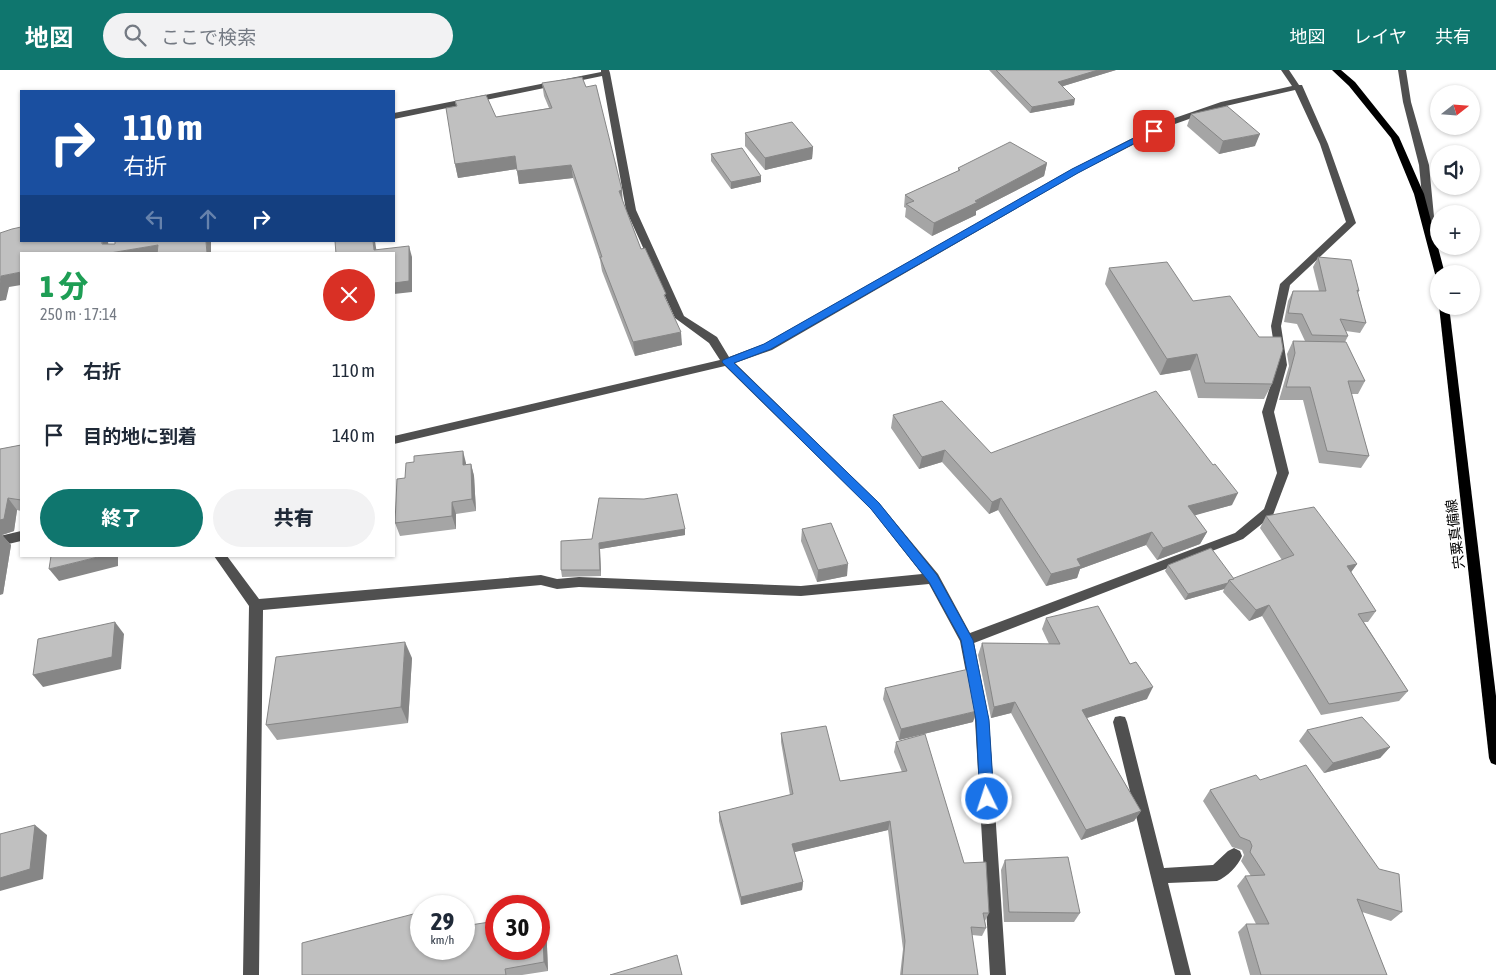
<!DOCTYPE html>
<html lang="ja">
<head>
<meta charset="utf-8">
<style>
	:root { --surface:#fff; --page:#f2f2f3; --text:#1f2937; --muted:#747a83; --accent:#0f766e }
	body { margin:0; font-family:"Asap Condensed","Noto Sans JP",sans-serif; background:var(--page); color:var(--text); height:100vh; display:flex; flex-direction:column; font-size:19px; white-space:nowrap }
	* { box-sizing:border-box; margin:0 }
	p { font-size:16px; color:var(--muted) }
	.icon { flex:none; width:28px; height:28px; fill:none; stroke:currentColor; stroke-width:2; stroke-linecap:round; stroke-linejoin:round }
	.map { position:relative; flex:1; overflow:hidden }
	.side { position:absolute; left:20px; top:182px; width:375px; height:305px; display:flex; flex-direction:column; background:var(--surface); border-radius:0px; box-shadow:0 1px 4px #0004 }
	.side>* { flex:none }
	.hud { position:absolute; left:20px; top:20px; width:375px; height:152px; border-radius:0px; box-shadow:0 1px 4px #0004; background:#1a4fa0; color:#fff; overflow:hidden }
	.needle { width:32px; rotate:73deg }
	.buttons { position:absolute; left:1430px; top:15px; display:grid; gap:10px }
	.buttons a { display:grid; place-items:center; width:50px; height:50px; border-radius:50%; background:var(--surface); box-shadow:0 1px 4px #0004; font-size:25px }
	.speed { position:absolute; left:410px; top:825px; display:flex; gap:10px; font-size:25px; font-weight:700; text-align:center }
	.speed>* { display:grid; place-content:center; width:65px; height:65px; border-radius:50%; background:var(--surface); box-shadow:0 1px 4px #0004; line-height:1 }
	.speed small { font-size:12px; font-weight:400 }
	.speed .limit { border:8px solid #d22; background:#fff; color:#111 }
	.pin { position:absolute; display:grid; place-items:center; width:42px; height:42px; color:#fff; margin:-21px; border-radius:10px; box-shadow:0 2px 8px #0006 }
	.me { position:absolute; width:55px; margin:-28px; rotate:356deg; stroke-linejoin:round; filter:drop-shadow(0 0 4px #0008) }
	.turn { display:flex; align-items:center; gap:18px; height:105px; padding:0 20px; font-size:22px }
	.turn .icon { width:65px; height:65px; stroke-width:2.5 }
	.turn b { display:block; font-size:35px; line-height:42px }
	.lanes { display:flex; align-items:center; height:48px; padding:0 20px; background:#0003; justify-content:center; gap:25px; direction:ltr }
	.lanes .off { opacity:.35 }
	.round { display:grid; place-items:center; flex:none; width:52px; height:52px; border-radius:26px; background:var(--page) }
	.overview { display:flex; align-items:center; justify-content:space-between; height:85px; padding:0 20px }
	h1 { font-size:30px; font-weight:800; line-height:38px; color:#1e9e55 }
	.action { display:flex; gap:10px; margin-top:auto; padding:10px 20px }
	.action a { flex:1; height:58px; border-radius:30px; background:var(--accent); color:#fff; font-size:20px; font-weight:800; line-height:58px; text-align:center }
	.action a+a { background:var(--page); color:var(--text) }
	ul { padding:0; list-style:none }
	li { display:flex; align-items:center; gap:15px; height:65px; padding:0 20px }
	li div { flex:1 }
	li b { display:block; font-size:19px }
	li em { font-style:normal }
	header { display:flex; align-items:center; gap:30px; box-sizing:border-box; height:70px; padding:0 25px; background:var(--accent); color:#fff }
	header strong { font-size:24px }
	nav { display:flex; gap:28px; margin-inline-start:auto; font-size:18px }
	.search { width:350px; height:45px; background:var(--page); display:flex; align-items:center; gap:12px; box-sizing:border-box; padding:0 18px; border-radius:28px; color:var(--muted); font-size:19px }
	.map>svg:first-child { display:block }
</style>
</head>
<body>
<header>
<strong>地図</strong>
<div class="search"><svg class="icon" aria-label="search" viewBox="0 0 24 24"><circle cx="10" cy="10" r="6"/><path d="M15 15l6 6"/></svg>ここで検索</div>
<nav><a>地図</a><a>レイヤ</a><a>共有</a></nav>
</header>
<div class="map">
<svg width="1496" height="905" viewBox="0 0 1496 905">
	<rect width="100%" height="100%" fill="#fff"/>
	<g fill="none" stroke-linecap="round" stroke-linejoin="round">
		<g fill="#505050" fill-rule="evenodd">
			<path d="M601,0h8l1,3 26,137 48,106 33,21 12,20 35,-13 308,-175 94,-48 55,-19 71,-16 -11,-16h8l10,15h3l26,59 28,79 -66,62 -9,41 6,39 -13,47 15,61 -16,42 -30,24 -269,104 15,77 17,255h-16l-15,-255 -15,-79 -31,-57 -128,12 -222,-9 -22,2 -16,-4 -278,25 -4,365h-16l6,-369 -35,-50h13l32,43 282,-24 16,4 22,-2 222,9 121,-12 -51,-65 -146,-143 -331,78v-8l326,-76 -11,-17 -34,-25 -49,-108 -24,-134 -208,43v-6l207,-41zM1295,20l25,54 26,78 -66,62 -9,42 6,39 -15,47 15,61 -13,36 -29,24 -265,100 -32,-59 -59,-71 -144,-140 37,-13 306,-177 94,-48 54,-19z"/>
			<path d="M1398,0h8l5,32 18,63 6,62 -5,3 -5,-3 -6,-62 -16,-63z"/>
			<path d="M21,461v10l-21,5v-10z"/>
			<path d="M1120,646l5,1 2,5 37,146 49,-3 15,-14 6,-3 6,3 2,5c-4,10 -15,21 -25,25l-49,2 23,92h-16l-62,-253 2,-5z"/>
		</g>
		<g fill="#000" fill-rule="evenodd">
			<path d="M1332,0h9l14,12 44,55 25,57 21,80h-6v3l-4,-3 -21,-80 -23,-56 -42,-52z"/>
			<path d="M1439,236h10l47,390v69l-5,-2 -2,-5z"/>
		</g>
	</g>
	<g fill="#a5a5a5">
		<path d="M989,0h127l-53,16 11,19 -44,8z"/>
		<path d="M542,13l81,119 18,47 25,51 16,45 -47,11 -33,-85 -2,-11 -27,-82 -54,6 -2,-15 -59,9 -3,-14 1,-58 -1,-5 41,16 53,-9 -5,-12z"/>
		<path d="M1191,44l64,32 -36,8 -32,-28z"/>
		<path d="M745,63l68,14 -1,12 -47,11 -20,-24z"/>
		<path d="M711,84l50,22v6l-30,7 -20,-28z"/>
		<path d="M1047,93l-3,13 -68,35v4l-44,21 -27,-19 1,-9 -2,-1 1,-12 53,-24v-3z"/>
		<path d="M1318,187l41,34 -1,2 8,30 -6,10 -14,-2 2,5 -3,6 20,39 -7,13h-7l18,62 -8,12 -42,-5 -16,-63h-24l10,-34 -2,-12 6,-13h12l-8,-17 -13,-2 4,-21 5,-10h26l-6,-24z"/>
		<path d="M1109,198l84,33 79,83 -8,15 -66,-1 -8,-28 -30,5 -55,-91z"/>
		<path d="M893,345l98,38 241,52 -38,10 13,17 -7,12 -43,16 -11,-15 -66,24 -3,9 -31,8 -48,-76 -9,4 -47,-52 -23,7 -28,-41z"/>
		<path d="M21,375v66l-4,-1 -3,21 -12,4 9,10 -8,49 -3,-145z"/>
		<path d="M466,394h5l3,12 2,35 -20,3v15l-56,7 -5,-13 10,-45z"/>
		<path d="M1266,446l91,48 -6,8 25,39 -8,11h-4l44,69 -9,10 -78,14 -59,-99 -13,5 -26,-29 1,-3 -39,11 -20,-29 3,-6 66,14 48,-19 -22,-32z"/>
		<path d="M685,459v6l-85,14 1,27 -39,1 -1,-7 31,-31z"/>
		<path d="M802,459l45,47 -30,6 -16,-41z"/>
		<path d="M1046,548l101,81 -60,19 54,93 -7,10 -53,19 -70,-127 -20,5 -13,-63 4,-12 67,1 -7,-15z"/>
		<path d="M412,588l-4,65 -131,17 -11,-15z"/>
		<path d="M885,618l88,34 -74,18 -16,-41z"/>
		<path d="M1307,660l83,17 -10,11 -56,15 -25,-32z"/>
		<path d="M781,663l59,48 62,-9 -8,-20 2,-10 68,121 25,50 -4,8 1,7 -4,8 -10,-1 6,40h-78l3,-26 -15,-119 -94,22 9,30 -1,8 -61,15 -22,-84v-9l71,-17 -9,-53z"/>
		<path d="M1260,710l142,132 -11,9 -29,-9 25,63h-137l-12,-43 8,-8h10l-19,-38 8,-10h6l-10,-15 3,-6 -2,-5 -10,-3 -29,-46 7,-11z"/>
		<path d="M1005,790l75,53 -6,9h-70l-3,-52z"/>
		<path d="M542,843l4,9 2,49 -26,4h-220l119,-26z"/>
	</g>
	<g fill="#868686">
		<path d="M1098,0h18l-59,18 1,-6z"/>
		<path d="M1075,29l-1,6 -44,8 2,-6z"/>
		<path d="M1260,64l-5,12 -36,8 4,-13z"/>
		<path d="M813,77l-1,12 -47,11v-12z"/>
		<path d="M515,86l2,13 -59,9 -3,-14z"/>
		<path d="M1047,93l-3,13 -68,35v4l-44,21 2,-13z"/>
		<path d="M571,95l2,13 -54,6 -2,-13z"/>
		<path d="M761,106v6l-30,7v-7z"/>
		<path d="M622,120l1,14 -4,-13z"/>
		<path d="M102,171h6l1,12 49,-8 4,9h-58z"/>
		<path d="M206,171h5v13h-4z"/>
		<path d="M373,171h2l2,13 -3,-4z"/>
		<path d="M409,176l3,11v35l-18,2v-11z"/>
		<path d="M21,202v13l-12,2 -3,13 -6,1v-18l1,-7z"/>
		<path d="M681,262l1,13 -47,11 -2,-14z"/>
		<path d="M1197,284l-7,16 -30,5 7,-16z"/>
		<path d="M945,380l-3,12 -23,7 3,-12z"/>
		<path d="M463,381l3,12v14l-3,-12z"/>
		<path d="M471,394l3,12 2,35 -4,-12z"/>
		<path d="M1238,423l-6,12 -50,14 6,-13z"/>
		<path d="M8,428l9,12 -3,21 -12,4 9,10 -8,49 -3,1v-75z"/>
		<path d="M1001,428l-3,12 -9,4 3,-12z"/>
		<path d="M452,432l4,12v15l-4,-13z"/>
		<path d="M685,459v6l-85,14 1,27 -1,-6 -1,-27z"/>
		<path d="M1152,462l-6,13 -66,24 -3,9 -31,8 5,-12 26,-15z"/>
		<path d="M1207,462l-7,12 -43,16 6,-12z"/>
		<path d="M102,486h16v10l-59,15 -10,-12z"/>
		<path d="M848,494l-1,12 -30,6 1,-12z"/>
		<path d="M1357,494l-8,11 -2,-9z"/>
		<path d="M1228,513l-4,6 -39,11 3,-6z"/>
		<path d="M1269,535l-7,11 -13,5 7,-11z"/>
		<path d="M115,552l9,12 -3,35 -78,18 -10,-12z"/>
		<path d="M405,572l7,16 -4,65 -7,-16z"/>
		<path d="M1153,617l-6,12 -70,22 5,-11z"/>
		<path d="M1015,632l-4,11 -20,5 3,-11z"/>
		<path d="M977,641l-4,11 -74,18 2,-11z"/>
		<path d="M1390,677l-10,11 -56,15 9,-10z"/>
		<path d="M1141,741l-7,10 -53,19 5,-10z"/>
		<path d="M890,751l-2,9 -97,23 1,-9z"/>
		<path d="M35,755l12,10 -4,44 -43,12v-13z"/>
		<path d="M803,812l-1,8 -61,15v-8z"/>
		<path d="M542,843l4,9 2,49 -4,-9z"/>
	</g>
	<g fill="#c0c0c0" stroke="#868686">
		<path d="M996,0h102l-40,12 17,17 -43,8z"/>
		<path d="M582,7l4,10 10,-2 24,97 2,8 -3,1 22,58 4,-1 21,46 -2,1 17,37 -48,10 -33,-85h2l-31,-92 -54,6 -2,-15 -60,8 -9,-56 11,-2 -2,-5 31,-6 10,22 56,-9 -10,-25z"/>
		<path d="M1227,36l33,28 -37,7 -32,-27z"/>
		<path d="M792,52l21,25 -48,11 -20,-25z"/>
		<path d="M1010,72l37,21 -72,38 3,1 -44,21 -28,-19 8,-3 -9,-6 55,-25 -2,-2z"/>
		<path d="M742,78l19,28 -30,6 -20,-28z"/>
		<path d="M21,157v14h81v3h13v-3h91l1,13h-50l1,-9 -54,9h-83v18l-20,4 -1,7v-50l12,-4z"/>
		<path d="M335,171h38l1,9 35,-4v35l-15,2v-29h-58z"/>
		<path d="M1318,187l33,3 8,31 -2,-1 9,33 -26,-4 8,17 -36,-1 -10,-21 -14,-1 5,-22h33z"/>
		<path d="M1167,192l26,39 37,-5 29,41h22l2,12 -11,35 -67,-1 -8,-29 -30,5 -58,-91z"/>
		<path d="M1293,271l53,1 19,39h-17l21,75 -42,-5 -17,-64h-24l9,-34z"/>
		<path d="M1156,321l57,74 2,-1 23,29 -50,13 19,26 -44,16 -11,-16 -75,27 4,7 -30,8 -50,-76 -9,4 -47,-52 -23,7 -29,-42 49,-14 49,52z"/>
		<path d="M21,375v55l-13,-2 -4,21 -4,1v-71z"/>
		<path d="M463,381v14l8,-1 1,35 -20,3v14l-57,7 2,-44 8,-1 1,-15 8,-1v-6z"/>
		<path d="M677,424l8,35 -86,14 1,27h-39v-29l31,-2 7,-41 45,1z"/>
		<path d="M1314,437l43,57 -10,2 29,45 -18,3 50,77 -79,13 -60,-99 -13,5 -27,-30 65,-25 -28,-39z"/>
		<path d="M831,453l17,41 -30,6 -16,-41z"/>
		<path d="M1211,478l23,31 -5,1 -1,3 -40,11 -20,-29z"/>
		<path d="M51,486h51l-53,13z"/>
		<path d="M1098,536l32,58 6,-2 17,25 -71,23 59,101 -55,19 -71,-128 -21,5 -12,-64 78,1 -14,-26z"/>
		<path d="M115,552l-3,35 -79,18 5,-36z"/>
		<path d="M405,572l-4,65 -135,18 10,-68z"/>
		<path d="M969,599l8,42 -76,18 -16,-41z"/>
		<path d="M1362,647l28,30 -57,16 -26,-33z"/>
		<path d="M826,656l14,55 67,-10 -11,-29 29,-8 39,129 22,-1 3,51h-6l3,15 -15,-1 7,48h-76l3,-34 -15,-120 -98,23 11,38 -62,15 -22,-85 74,-18 -12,-61z"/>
		<path d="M1306,695l73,104 20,5 3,38 -45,-13 30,76h-126l-15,-51h23l-24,-48 20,-1 -15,-23 2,-6 -2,-5 -10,-4 -30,-47 46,-15 4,5z"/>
		<path d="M35,755l-5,44 -30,9v-44z"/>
		<path d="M1068,787l12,56 -71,-1 -4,-52z"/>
		<path d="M421,842v37h43v-23l32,-5v28h43v-35l3,-1 2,49 -39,7 1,6h-204v-32z"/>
		<path d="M677,885l5,20h-72z"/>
	</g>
	<path fill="#1a73e8" stroke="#114b97" d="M1154,58l3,3 -1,1 -78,41 -307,176 -37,14 145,140 58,72 36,65 16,80 5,79 -2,4 -5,2 -5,-2 -2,-4 -4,-79 -15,-80 -32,-58 -58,-73 -149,-147 1,-2 41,-16 308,-175z"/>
	<g text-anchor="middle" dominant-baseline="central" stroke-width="4.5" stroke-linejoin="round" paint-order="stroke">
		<g font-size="14" fill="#000" stroke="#fff">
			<text transform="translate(1455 464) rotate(-97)">宍粟真備線</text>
		</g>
	</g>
</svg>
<div class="buttons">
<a><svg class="needle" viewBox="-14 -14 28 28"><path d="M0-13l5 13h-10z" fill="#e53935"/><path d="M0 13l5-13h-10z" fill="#747a83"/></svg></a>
<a><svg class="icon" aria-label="sound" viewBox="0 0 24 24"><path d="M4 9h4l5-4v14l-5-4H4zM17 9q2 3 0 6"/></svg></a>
<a>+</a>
<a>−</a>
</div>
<div class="speed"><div>29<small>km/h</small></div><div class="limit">30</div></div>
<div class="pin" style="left:1154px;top:61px;background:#d93025"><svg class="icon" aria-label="arrive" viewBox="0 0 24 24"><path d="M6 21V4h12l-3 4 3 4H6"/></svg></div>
<svg class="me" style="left:987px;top:729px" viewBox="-20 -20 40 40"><circle r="17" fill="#1a73e8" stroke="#fff" stroke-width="3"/><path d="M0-11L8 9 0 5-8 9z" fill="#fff"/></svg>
<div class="hud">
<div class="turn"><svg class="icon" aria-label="right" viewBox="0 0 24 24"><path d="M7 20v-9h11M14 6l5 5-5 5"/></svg><div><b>110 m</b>右折</div></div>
<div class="lanes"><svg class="icon off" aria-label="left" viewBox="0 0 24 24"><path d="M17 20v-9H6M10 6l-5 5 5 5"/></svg><svg class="icon off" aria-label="ahead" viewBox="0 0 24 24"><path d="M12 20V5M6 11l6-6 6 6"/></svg><svg class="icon" aria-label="right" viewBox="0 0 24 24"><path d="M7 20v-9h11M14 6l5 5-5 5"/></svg></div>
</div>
<section class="side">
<div class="overview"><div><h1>1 分</h1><p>250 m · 17:14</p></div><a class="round" style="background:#d93025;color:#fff"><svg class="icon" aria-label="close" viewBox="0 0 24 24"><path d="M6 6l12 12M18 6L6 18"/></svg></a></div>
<ul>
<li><svg class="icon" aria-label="right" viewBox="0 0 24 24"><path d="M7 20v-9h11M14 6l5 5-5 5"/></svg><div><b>右折</b></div><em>110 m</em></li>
<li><svg class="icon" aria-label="arrive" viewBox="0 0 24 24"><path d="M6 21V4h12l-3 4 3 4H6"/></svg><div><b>目的地に到着</b></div><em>140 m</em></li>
</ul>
<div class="action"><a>終了</a><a>共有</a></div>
</section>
</div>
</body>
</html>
